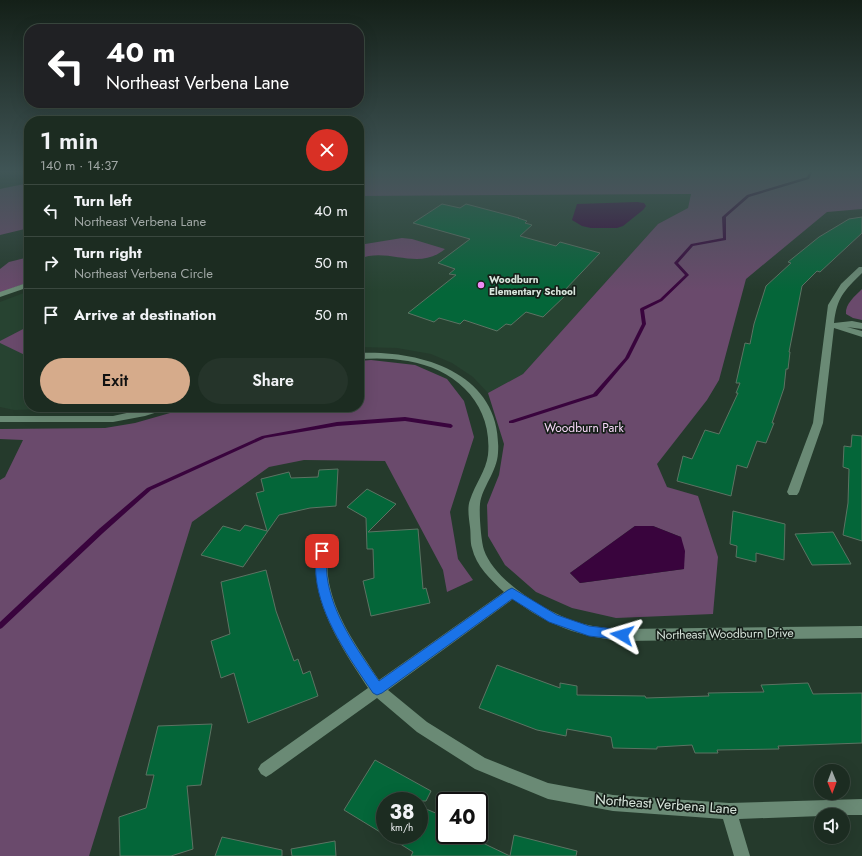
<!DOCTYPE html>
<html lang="en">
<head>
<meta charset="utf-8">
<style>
	:root { --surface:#1c2c21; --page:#25342a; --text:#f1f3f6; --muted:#a0a7a5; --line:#3a483f; --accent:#d6ab8b }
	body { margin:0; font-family:Jost,sans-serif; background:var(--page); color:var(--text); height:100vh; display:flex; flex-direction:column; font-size:15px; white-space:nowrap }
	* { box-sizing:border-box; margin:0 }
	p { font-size:13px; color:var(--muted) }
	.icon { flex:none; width:22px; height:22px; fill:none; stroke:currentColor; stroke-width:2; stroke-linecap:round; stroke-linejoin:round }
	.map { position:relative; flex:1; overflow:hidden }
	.sheet { position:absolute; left:24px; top:116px; width:340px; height:296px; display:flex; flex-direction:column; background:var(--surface); border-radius:16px; box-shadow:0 4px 16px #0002,0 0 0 1px var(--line) }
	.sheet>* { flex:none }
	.guide { position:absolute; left:24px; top:24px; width:340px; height:84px; border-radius:16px; box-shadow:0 4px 16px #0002,0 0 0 1px var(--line); background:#202124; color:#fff; overflow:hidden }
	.needle { width:26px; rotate:179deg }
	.fabs { position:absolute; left:814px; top:764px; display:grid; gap:8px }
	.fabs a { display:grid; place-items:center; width:36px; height:36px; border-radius:50%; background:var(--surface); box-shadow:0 4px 16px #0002,0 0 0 1px var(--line); font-size:20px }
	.speed { position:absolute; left:376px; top:792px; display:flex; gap:8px; font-size:20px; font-weight:700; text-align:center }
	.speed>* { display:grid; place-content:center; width:52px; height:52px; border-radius:50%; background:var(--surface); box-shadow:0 4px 16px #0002,0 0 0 1px var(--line); line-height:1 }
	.speed small { font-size:10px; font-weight:400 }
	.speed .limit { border:2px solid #111; border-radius:6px; background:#fff; color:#111 }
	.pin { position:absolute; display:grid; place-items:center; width:34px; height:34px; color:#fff; margin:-17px; border-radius:8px; box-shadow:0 2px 6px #0006 }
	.me { position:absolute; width:44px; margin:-22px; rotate:277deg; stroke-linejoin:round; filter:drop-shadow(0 0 3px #0008) }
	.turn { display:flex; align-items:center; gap:14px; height:84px; padding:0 16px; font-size:18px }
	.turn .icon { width:52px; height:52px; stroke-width:2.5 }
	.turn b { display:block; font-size:28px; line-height:34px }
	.round { display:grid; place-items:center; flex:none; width:42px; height:42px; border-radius:21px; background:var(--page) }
	.summary { display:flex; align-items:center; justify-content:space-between; height:68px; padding:0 16px }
	h1 { font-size:24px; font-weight:600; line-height:30px }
	.action { display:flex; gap:8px; margin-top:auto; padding:8px 16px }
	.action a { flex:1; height:46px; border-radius:24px; background:var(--accent); color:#111; font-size:16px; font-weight:600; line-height:46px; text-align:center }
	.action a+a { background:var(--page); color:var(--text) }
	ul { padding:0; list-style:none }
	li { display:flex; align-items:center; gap:12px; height:52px; padding:0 16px; border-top:1px solid var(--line) }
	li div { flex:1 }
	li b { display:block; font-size:15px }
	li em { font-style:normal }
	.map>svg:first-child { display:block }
</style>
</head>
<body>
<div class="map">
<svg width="862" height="856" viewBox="0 0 862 856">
	<rect width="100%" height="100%" fill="#253a2c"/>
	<g fill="#274331">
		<path d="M691,194l-3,14 -30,16 -135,150 -35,19 -15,-16 -21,-14 -21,-9 -34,-6 -38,-1v-151z"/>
		<path d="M29,291v116h88l-103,3 -14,-3v-105z"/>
	</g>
	<g fill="#6a4a6c" fill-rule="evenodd">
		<path d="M359,171h503v38l-35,3 -81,67 -27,101 -12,20 -50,64 10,23 31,9 20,61 -5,57 -97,4 -44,-10 -36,-16 -31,-27 -17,-29 -1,-31 12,-30 5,-31 -16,-51 35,-19 135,-150 30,-16 3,-14 -332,2zM635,526h18l28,11 3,32 -104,14 -10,-10z"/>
		<path d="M29,183v45l-29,7v-46z"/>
		<path d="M402,238l10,1 33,10c-27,23 -57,-3 -86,10v-14z"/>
		<path d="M29,257v25l-29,11v-24l9,-7z"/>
		<path d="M862,289v31l-9,-2 -7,-4c-1,-10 9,-18 16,-25z"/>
		<path d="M29,326v31l-29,-14v-2z"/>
		<path d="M371,360l44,5 32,14 17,22 10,36 -24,75 8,47 15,21 -26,12 -4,-22 -58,-109 -81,-1 -35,7 -77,55 -103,334h-89v-376l5,-3 18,-37 -23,-1v-10l105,-1 30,-5 56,-16h168v-46z"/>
	</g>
	<g fill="#39043d">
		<path d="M637,202l7,1 2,3 -3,4 -20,16 -6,2h-26l-9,-2 -10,-6 5,-16z"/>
		<path d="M635,526h18l28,11 4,14 -1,18 -104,14 -10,-10z"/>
	</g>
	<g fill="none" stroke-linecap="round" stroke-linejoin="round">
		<g fill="#39043d" fill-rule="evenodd">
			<path d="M810,171h3l-4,8 -60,18 -23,20v23l-33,6 -15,17 11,12 -27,26 -18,9 2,14 -17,34 -32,38 -84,27h-4v-2l84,-27 32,-36 17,-34 -2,-15 1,-1 19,-9 25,-24 -11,-12 17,-19 32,-6 -1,-21 25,-22 60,-18z"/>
			<path d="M405,417l46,7 2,2 -2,2 -46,-7 -68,5 -72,12 -114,52 -48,43 -101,95 -2,1v-7l99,-93 48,-41 115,-52 75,-14z"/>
		</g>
	</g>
	<g fill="#046639" stroke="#5c7363">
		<path d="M442,204l18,4 6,-4 53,14h-1l9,3 -2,2 7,2 -12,11 36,10 4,-4 40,11 -37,39 5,1 -25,24 -17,-5 -15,13 -5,-1 -9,7 -33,-11 -4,4 -21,-6 -5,4 -26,-9 48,-38 -7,-1 6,-5 -17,-6 32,-24 -57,-16z"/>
		<path d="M862,217v16l-42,39 -3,-1 -15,15 -13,66h1l-2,17h-2l-2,19 -12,35h2l-8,20 -9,-2 -10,27 -10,-3 -6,31 -54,-15 6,-25 9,3 13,-29 14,4 19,-41h-2l4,-10h-4l9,-40 5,1 4,-20 12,-38 25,-23 -3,-1 31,-25 30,-18z"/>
		<path d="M852,435l10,1v105l-19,-6 5,-32 1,-34 -6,-2 1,-21 7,1z"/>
		<path d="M338,469l-2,37 -26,2 -31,7 -36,52 -42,-12 22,-29 17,5 5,-6 22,6 -11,-38 8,-2 -3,-12 28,-7 2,6 27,-1 1,-7z"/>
		<path d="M367,489l29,15 -28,28 50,-3 5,60 3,-1 4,15 -59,13 -8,-35 11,-3 -1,-29h-6l-1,-31 -19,-11z"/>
		<path d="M733,511l52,13 -1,36 -28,-7v9l-20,-5 1,-11 -7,-2z"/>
		<path d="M833,532l18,32 -39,1 -17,-31z"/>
		<path d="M266,570l10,41 18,50 4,-2 5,15 7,-3 8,25 -70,27 -14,-50 -13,5 -10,-37 19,-7 -9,-52z"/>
		<path d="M497,665l63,23v-5l17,3v9l68,1 1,2 63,-2 -1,-3 56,-1 -3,-7 47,-2 5,11 49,-1v50l-84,3 1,3 -62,1 1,3h-23l-3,-8 -35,2v2l-44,-1 -2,-11 -44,-8 -1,7 -29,-6 -58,-22z"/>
		<path d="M212,724l-11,61 -14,1 6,63 -22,7h-51l-1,-39 27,-9 8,-33h-8l12,-49z"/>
		<path d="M375,760l56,31 -5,10h-41v34l-41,-25z"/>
		<path d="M419,806l26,11v18h21l44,21 4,-21 63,16 -1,5h-165l2,-4 -27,-17h33z"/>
		<path d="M222,837l60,13v6h-67z"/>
		<path d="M335,841l1,15h-44l-1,-7z"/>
	</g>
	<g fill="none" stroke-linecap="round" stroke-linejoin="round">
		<g fill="#6a8a75" fill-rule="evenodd">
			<path d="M859,267h3v6c-18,18 -25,24 -28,50l18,-2 10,2v6l-15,-2 15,4v6l-28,-9 -11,95 -24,69 -2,3h-8l-2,-3 26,-69 15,-118 13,-21z"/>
			<path d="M29,282v5l-29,10v-5z"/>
			<path d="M359,353c64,-3 144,21 139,100 -1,19 -16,34 -18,51 -1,10 1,37 4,46 11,32 63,62 93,72 15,5 30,6 45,7l240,-3v12l-240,3c-42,-4 -75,-16 -109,-42l-125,91 39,32 58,36 63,25 65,12 116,8 133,-4v16h-41v1l-82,3 11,37h-16l-11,-37 -110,-8 -65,-12 -73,-30 -58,-37 -40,-34 -106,76 -5,3 -5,-3 -3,-5 3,-5 107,-76c-22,-34 -48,-71 -52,-112 -1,-8 0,-17 0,-25l2,-3 4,-2 4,2 2,3c0,8 -1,17 0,25 5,39 30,72 51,104l125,-88c-13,-12 -28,-26 -32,-44 -2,-6 -1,-14 -2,-21 -1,-9 -3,-19 0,-27 5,-16 16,-29 18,-45 5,-52 -33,-86 -80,-94 -16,-3 -33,-3 -49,-2z"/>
			<path d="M154,407h15l-2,2 -22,7 -32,6h-113v-6h113z"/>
		</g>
	</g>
	<linearGradient id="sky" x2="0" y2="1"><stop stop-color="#142018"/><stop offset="0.59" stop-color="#405556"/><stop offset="1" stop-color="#405556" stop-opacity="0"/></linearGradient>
	<rect width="862" height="291" fill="url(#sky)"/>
	<path fill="#1a73e8" stroke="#114b97" d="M322,547l4,1 1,3c0,8 -1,17 0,25 5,39 30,73 52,105l129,-91 4,-2 45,27 32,11 33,4 5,1 1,4 -1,4 -5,1 -33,-4 -40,-14 -37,-23 -130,94 -5,2 -4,-2c-23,-34 -53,-75 -57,-117 -1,-8 0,-17 0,-25l2,-3z"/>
	<circle fill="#ef8bf6" stroke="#151e18" stroke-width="1.5" cx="481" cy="285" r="4"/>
	<g text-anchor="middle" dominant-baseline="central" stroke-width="3.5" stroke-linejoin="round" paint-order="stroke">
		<g font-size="10" font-weight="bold" fill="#d9e6dd" stroke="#151e18" text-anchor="start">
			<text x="489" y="279">Woodburn<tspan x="489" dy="12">Elementary School</tspan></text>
		</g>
		<g font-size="12" fill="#f8d8f9" stroke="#151e18">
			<text x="584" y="428">Woodburn Park</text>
		</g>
		<g font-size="12" fill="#d9e6dd" stroke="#151e18">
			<text transform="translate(725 634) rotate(-1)">Northeast Woodburn Drive</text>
		</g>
		<g font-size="14" fill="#d9e6dd" stroke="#151e18">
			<text transform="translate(666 804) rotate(4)">Northeast Verbena Lane</text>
		</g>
	</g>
</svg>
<div class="fabs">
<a><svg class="needle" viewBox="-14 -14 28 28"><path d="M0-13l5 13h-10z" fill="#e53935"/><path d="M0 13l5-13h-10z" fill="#a0a7a5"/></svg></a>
<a><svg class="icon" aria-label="sound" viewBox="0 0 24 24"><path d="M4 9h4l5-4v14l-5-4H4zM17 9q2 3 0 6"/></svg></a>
</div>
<div class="speed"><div>38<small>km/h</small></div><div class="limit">40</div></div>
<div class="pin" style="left:322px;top:551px;background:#d93025"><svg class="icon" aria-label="arrive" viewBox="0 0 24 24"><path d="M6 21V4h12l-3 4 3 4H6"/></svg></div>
<svg class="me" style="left:622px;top:635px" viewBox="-20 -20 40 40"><path d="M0-17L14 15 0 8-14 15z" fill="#1a73e8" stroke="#fff" stroke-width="4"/></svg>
<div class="guide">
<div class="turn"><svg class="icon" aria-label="left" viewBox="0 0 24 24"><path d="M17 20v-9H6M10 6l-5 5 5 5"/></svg><div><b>40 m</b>Northeast Verbena Lane</div></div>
</div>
<section class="sheet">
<div class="summary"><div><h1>1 min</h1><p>140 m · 14:37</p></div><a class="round" style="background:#d93025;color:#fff"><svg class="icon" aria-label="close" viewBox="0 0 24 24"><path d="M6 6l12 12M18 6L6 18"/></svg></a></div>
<ul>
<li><svg class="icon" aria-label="left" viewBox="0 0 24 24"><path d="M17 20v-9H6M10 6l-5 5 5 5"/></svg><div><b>Turn left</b><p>Northeast Verbena Lane</p></div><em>40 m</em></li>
<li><svg class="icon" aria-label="right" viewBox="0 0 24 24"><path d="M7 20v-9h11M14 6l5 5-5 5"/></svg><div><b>Turn right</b><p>Northeast Verbena Circle</p></div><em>50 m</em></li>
<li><svg class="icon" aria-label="arrive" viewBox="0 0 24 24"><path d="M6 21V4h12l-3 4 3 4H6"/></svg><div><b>Arrive at destination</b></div><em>50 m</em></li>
</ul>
<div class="action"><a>Exit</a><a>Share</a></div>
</section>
</div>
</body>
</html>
